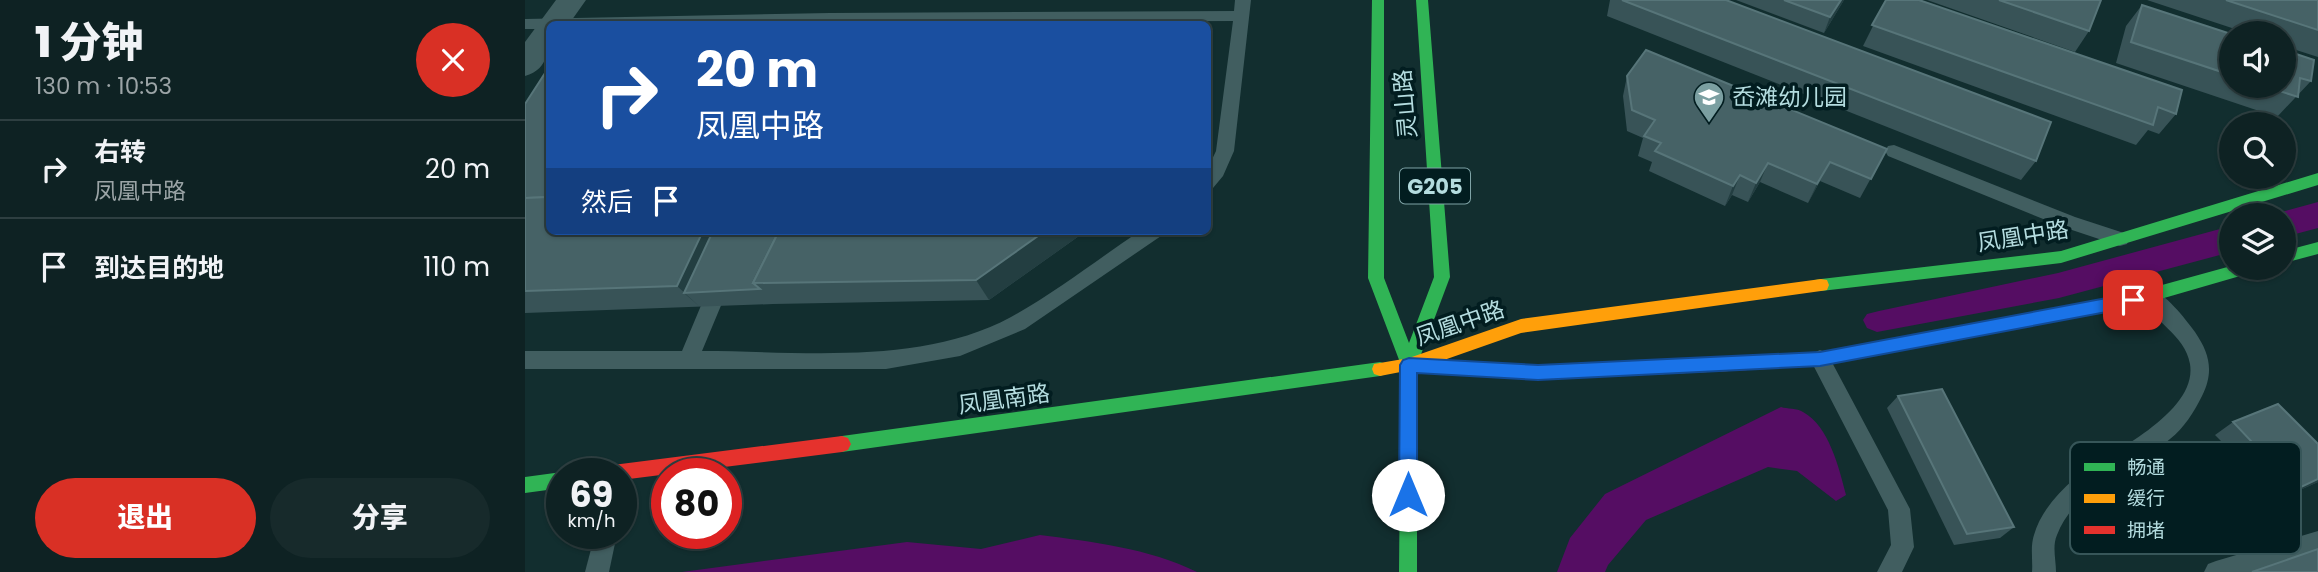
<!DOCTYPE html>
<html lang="zh">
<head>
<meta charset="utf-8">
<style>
	:root { --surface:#0e2223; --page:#172a2b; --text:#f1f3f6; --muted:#9ba4a6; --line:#2e3f41; --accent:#d93025 }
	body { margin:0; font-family:Poppins,"Noto Sans SC",sans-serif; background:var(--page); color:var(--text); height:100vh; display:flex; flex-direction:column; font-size:26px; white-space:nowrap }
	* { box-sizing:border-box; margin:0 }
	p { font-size:23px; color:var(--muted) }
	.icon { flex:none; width:38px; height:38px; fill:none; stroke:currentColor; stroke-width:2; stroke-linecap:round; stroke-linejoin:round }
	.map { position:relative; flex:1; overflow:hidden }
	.sheet { display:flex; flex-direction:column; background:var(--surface); width:525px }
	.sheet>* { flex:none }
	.banner { position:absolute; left:21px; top:21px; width:665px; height:214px; border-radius:10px; box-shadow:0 2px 5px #0004,0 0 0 2px var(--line); background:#1a4fa0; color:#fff; overflow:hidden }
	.fabs { position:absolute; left:1694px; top:21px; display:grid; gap:14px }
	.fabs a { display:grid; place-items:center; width:77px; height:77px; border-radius:50%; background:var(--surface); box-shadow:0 2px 5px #0004,0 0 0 2px var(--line); font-size:35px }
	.speed { position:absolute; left:21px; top:458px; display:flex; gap:14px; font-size:35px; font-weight:700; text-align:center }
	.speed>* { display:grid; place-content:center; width:91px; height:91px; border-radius:50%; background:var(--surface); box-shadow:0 2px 5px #0004,0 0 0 2px var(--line); line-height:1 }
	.speed small { font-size:18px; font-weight:400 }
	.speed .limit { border:10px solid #d22; background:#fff; color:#111 }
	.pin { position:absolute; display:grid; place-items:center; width:60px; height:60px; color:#fff; margin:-30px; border-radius:14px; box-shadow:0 4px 10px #0006 }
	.me { position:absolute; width:77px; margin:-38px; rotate:0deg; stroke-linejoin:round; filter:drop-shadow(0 0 5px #0008) }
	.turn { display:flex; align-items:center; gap:24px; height:147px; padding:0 35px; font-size:32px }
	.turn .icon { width:91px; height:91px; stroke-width:2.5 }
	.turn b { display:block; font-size:49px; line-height:60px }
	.then { display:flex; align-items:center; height:66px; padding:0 35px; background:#0003; gap:14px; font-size:26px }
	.round { display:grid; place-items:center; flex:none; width:74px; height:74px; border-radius:37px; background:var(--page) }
	.overview { display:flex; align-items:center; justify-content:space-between; height:119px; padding:0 35px }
	h1 { font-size:42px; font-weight:800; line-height:52px }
	.primary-button { display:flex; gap:14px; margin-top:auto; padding:14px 35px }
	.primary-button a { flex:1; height:80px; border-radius:42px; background:var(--accent); color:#fff; font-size:28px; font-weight:800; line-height:80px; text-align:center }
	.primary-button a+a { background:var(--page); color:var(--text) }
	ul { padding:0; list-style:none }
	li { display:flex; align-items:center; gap:21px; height:98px; padding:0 35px; border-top:2px solid var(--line) }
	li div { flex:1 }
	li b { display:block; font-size:26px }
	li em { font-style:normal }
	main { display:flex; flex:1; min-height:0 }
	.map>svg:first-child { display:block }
</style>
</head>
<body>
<main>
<section class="sheet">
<div class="overview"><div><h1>1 分钟</h1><p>130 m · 10:53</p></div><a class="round" style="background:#d93025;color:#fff"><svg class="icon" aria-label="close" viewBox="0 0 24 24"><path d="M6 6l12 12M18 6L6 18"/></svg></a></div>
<ul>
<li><svg class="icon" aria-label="right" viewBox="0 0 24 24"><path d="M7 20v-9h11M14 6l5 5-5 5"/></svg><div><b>右转</b><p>凤凰中路</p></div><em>20 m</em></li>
<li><svg class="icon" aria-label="arrive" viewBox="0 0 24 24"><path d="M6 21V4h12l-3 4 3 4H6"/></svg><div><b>到达目的地</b></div><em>110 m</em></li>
</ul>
<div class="primary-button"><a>退出</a><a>分享</a></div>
</section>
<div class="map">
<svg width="1793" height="572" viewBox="0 0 1793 572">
	<rect width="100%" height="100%" fill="#122e2f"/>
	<g fill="#550d63">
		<path d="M1793,202v26l-34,9v-22h-14z"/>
		<path d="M1706,226v26l-172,46 -182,34 -10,-4 -4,-8 4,-6 12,-3 179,-38z"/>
		<path d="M1256,407c6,2 16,1 22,5 26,14 36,56 43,83l-10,6 -39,-30 -29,-4 -122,53 -38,45 -3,7h-48l13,-34 35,-44z"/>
		<path d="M515,535c53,7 108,13 157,37h-515l225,-30 74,7z"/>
	</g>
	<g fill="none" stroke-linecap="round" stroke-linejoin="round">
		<g fill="#415e60" fill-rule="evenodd">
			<path d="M710,0h16l-17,151 -11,25 -10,12 -6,2v-20l9,-19 17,-130 -684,3v5h-24v-10l305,-6 404,-2z"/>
			<path d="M1369,145l181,72 52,17 2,5 -2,5 -7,2 -57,-19 -175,-71 -3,-5 3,-5z"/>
			<path d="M615,231h23l-2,5 -136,93 -65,27 -74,13h-361v-18h157l28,-67 3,-6 7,-2 7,2 3,6 -28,67c99,0 219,15 309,-34 44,-24 87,-58 129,-86z"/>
			<path d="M1624,288c17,6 35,29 46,44 15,22 19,40 7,64 -8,16 -18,32 -32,43 -35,31 -95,48 -113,96 -5,11 -1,25 -1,37h-24c1,-12 -2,-25 2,-37 6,-22 23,-41 40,-56 32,-25 124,-65 116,-115 -5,-30 -38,-43 -51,-68l3,-6z"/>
			<path d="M1295,350l7,3 83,156 4,38 -12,25h-25l14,-27 -3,-35 -78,-151 3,-6z"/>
			<path d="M1793,531v22l-64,19h-50l4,-8 8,-3z"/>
			<path d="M70,534h22l-8,38h-24z"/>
		</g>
		<path fill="#415e60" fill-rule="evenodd" d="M31,0h30l-17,24h-20c0,23 1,45 -24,52v-34z"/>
		<g fill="#30b455" fill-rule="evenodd">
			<path d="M847,0h12v278l25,65 25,-66 -18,-277h12l22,277 -33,88v207h-18l2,-207 -33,-87z"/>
			<path d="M1793,173v12l-257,78 -240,28 -6,-1 -2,-5 2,-5 6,-1 240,-28z"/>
			<path d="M1793,242v12l-34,9v-12z"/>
			<path d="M1706,266l24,2 -3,4 -5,2 -114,33 -144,27 -6,-2 -2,-5 2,-5 6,-2 144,-27z"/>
			<path d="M855,362l6,2 2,5 -2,5 -6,2 -538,76 -6,-2 -3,-6 3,-6 6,-2z"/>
			<path d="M37,472l6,2h-6v14l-37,5v-16z"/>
		</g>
		<path fill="#ff9f0a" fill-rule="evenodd" d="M1296,279l6,1 2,5 -2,5 -6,1 -300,42 -77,27 94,6 191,-9 6,2 2,5 -2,5 -6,2 -191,9 -110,-7 -7,-5 -41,8 -6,-2 -2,-5 2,-5 35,-6 112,-39z"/>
		<g fill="#e5322d" fill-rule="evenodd">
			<path d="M1464,320l6,2 2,5 -2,5 -6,2 -169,32 -91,5 -6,-2 -2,-5 2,-5 6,-2 91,-5z"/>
			<path d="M317,436l6,2 3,6 -3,6 -6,2 -221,28v-6h-25l3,-6 6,-2z"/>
		</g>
	</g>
	<g fill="#385357">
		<path d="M1085,0h116l310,161 -15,19 -414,-164z"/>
		<path d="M1211,0h108l-20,33z"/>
		<path d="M1361,0l290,114 -17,20 -11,-4 -12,15 -273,-99z"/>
		<path d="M1402,0h174l-12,31 -14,21z"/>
		<path d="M1622,0h171v57l-34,-11v-13h-37z"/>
		<path d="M1617,5l89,29v52h53v-36l27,31 -34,36 -161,-54 10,-37z"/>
		<path d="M1102,76l260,73 -27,49 -40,-17 -12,22 -48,-21 -12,20 -16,-7 -7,11 -76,-35 3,-9 -14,-6 5,-18 -16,-7 -4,-35z"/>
		<path d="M0,104l24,127h537l-97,69 -216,4 -248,9z"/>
		<path d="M1373,396l116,131 -14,11 -46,7 -67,-137z"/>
		<path d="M1708,422l85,22v38l-54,24 -43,-46 12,-7 -18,-18z"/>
	</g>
	<g fill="#233e41">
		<path d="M1316,0h3l-20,33 6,-16z"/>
		<path d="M1305,162l-10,19 -12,22 9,-19z"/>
		<path d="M1243,163l-8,19 -12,20 8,-19z"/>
		<path d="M1215,175l-8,20 -7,11 8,-20z"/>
		<path d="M178,231h31l-50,62 16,14 -23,-21z"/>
		<path d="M520,231h41l-97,69 -13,-20z"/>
		<path d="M1793,479v3l-54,24 20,-11z"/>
	</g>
	<g fill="#466266" stroke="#577579" stroke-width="2">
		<path d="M1097,0h104l325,122 -15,39z"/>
		<path d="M1259,0h57l-11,17z"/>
		<path d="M1361,0h33l263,90 -6,24 -18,-7 -5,18 -281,-100z"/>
		<path d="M1474,0h102l-12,31z"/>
		<path d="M1701,0h92v30z"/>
		<path d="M1617,5l89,29v41l-100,-33z"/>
		<path d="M658,23v1h-63z"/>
		<path d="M1121,50l241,99 -16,30 -41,-17 -13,22 -49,-21 -12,20 -16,-8 -7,11 -78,-35 6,-8 -17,-7 11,-16 -23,-10 -5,-34z"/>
		<path d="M1759,50l30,10 -3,21 -11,-3 -2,19 -34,-11h20z"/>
		<path d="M24,67v130l-24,1v-94z"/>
		<path d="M24,197v34h154l-26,55 -152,5v-93z"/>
		<path d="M188,231h66l-26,52 7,6 -76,4z"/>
		<path d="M254,231h266l-69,49 -223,3z"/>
		<path d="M1417,389l72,138 -47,7 -69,-138z"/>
		<path d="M1753,404l40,40v35l-34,16 -44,-47 13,-5 -20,-21z"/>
		<path d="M1793,549v23h-66z"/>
	</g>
	<path fill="#1a73e8" stroke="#114b97" stroke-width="2" d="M1608,293l6,2 2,5 -2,5 -6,2 -313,59 -282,14 -121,-7v122l-2,6 -7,2 -6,-2 -3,-6 1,-130 3,-5 6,-2 129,7 282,-13z"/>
	<defs>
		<g id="school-pin" transform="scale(1.575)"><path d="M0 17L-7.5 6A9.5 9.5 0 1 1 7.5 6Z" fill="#7b9fa1" stroke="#021d20"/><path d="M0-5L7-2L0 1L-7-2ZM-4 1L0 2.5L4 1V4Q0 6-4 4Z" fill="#fff"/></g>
	</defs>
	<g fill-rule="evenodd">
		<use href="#school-pin" x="1184" y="97"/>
	</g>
	<g text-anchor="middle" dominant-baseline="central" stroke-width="7" stroke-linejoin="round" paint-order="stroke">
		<rect fill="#021d20" stroke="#7fa3a6" stroke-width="2" x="875" y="168.5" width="70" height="35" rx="5"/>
		<g font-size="21" font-weight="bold" fill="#b4dcdf">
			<text x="910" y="186">G205</text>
		</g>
		<g font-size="23" fill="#b4dcdf" stroke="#021d20" text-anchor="start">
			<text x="1207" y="97">岙滩幼儿园</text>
		</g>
		<g font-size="23" fill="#b4dcdf" stroke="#021d20">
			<text transform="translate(880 104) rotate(-95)">灵山路</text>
			<text transform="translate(1498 236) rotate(-9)">凤凰中路</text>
			<text transform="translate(935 323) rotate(-19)">凤凰中路</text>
			<text transform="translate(479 399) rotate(-8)">凤凰南路</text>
		</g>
	</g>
	<rect x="1545" y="442" width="231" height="112" rx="10" fill="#021d20" stroke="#375659" stroke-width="2"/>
	<rect x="1559" y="463" width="31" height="8" fill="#30b455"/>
	<rect x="1559" y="494" width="31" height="9" fill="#ff9f0a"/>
	<rect x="1559" y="526" width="31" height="8" fill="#e5322d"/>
	<g font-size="19" fill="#b4dcdf">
		<text x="1602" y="474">畅通</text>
		<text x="1602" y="505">缓行</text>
		<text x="1602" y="537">拥堵</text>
	</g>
</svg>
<div class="fabs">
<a><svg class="icon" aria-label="sound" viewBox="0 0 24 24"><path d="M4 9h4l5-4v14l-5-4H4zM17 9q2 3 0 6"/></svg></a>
<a><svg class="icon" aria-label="search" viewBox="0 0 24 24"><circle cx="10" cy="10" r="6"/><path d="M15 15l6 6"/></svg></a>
<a><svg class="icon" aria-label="layers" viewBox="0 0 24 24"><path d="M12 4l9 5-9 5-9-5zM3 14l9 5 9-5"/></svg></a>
</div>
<div class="speed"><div>69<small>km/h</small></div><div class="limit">80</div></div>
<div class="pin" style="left:1608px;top:300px;background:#d93025"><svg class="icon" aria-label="arrive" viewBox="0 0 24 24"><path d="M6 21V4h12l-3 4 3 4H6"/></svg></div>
<svg class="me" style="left:883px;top:495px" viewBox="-20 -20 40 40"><circle r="19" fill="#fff"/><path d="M0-13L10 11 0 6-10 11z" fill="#1a73e8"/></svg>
<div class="banner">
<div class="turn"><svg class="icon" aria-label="right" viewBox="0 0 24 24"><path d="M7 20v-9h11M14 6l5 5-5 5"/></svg><div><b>20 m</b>凤凰中路</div></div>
<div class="then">然后<svg class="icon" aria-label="arrive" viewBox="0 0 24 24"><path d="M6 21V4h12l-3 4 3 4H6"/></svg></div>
</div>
</div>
</main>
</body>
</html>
